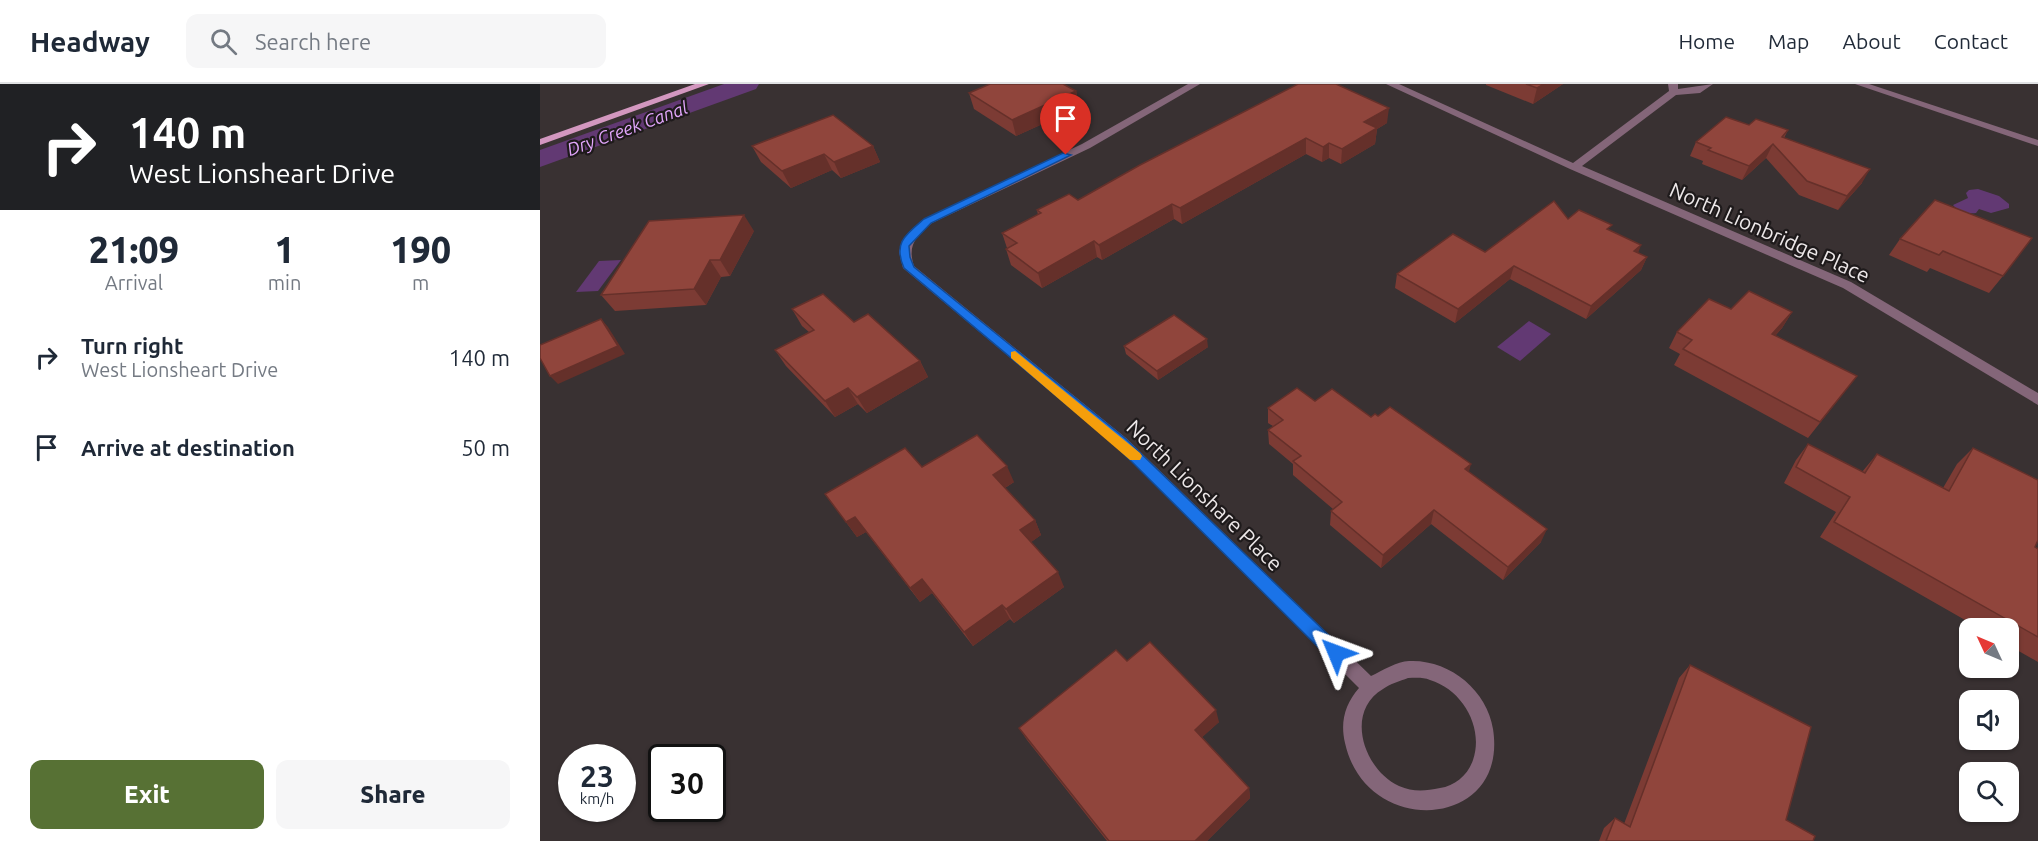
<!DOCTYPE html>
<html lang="en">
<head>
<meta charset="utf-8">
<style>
	:root { --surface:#fff; --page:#f6f6f7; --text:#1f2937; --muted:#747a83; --line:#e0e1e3; --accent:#577134 }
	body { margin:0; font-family:Ubuntu,sans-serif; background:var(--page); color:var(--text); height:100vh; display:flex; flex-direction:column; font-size:22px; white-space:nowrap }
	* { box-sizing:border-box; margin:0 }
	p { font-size:20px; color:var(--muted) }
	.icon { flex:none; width:33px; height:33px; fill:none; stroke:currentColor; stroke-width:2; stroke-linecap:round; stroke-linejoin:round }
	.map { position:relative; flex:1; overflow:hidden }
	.side { display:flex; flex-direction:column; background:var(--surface); width:540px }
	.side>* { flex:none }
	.top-card { background:#202124; color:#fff; overflow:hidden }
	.needle { width:39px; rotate:314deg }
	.tools { position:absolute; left:1419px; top:534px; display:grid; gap:12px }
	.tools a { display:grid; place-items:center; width:60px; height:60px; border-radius:12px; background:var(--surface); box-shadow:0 2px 4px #0004; font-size:30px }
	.speed { position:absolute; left:18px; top:660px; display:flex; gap:12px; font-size:30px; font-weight:700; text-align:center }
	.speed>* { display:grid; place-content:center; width:78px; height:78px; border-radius:50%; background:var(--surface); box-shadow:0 2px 4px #0004; line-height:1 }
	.speed small { font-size:15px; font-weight:400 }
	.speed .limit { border:3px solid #111; border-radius:9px; background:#fff; color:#111 }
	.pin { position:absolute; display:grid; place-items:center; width:51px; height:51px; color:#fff; margin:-62px -26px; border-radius:50% 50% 50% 0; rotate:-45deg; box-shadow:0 0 6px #0007 }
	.pin .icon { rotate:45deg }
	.me { position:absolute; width:66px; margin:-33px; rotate:314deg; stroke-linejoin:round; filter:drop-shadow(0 0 4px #0008) }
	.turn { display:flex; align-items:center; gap:21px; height:126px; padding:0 30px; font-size:27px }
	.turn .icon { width:78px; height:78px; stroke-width:2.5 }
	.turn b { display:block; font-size:42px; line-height:51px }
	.eta { display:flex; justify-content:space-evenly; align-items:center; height:102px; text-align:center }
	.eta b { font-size:36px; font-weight:800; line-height:42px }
	.action { display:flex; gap:12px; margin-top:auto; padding:12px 30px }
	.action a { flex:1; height:69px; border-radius:12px; background:var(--accent); color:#fff; font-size:24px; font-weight:800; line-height:69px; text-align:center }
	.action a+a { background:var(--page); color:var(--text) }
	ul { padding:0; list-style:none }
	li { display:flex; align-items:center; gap:18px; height:90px; padding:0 30px }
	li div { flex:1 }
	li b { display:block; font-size:22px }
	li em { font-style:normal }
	header { display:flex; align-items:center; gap:36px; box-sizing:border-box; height:84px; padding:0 30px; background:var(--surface); border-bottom:2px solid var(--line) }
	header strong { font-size:28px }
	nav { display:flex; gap:33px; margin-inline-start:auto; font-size:21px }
	.search { width:420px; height:54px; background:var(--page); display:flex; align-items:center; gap:15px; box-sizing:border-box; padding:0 21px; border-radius:12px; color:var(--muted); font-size:22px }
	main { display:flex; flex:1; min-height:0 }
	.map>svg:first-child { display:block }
</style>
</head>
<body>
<header>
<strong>Headway</strong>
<div class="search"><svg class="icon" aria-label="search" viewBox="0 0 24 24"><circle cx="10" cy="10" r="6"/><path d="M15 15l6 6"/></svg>Search here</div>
<nav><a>Home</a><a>Map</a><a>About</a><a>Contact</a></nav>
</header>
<main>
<section class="side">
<div class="top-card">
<div class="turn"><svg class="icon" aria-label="right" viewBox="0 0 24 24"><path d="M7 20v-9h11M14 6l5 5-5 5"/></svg><div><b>140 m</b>West Lionsheart Drive</div></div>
</div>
<div class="eta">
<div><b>21:09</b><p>Arrival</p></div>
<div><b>1</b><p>min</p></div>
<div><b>190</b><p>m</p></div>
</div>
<ul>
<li><svg class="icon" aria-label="right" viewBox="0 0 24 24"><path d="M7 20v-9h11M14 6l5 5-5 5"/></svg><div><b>Turn right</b><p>West Lionsheart Drive</p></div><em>140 m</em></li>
<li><svg class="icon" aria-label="arrive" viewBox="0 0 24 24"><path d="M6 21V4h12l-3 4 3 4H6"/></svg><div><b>Arrive at destination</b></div><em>50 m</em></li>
</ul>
<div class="action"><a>Exit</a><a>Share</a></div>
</section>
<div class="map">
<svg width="1498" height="757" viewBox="0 0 1498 757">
	<rect width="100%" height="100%" fill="#393132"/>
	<g fill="#623973">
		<path d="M1438,105l21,7 10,8v4l-18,5 -12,-4 -3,4c-8,1 -18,-1 -23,-8l15,-7 -2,-5 3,-3z"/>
		<path d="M81,176l-23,31 -22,1 23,-31z"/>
		<path d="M989,237l22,13 -31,27 -23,-14z"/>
	</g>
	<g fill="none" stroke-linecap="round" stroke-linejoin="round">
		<path fill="#623973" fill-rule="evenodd" d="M184,0h35l-3,5 -216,78v-17z"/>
		<g fill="#846679" fill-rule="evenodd">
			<path d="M648,0h12l-110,64 -158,75c-16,14 -25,22 -18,43l212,172 245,238c11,-5 26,-15 38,-15 40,-2 78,29 84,68 16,101 -127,110 -148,14 -5,-21 0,-39 14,-55l-243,-242 -213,-178 -4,-16 3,-11 22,-22 158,-75zM868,594c7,0 15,-1 22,2 33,10 54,48 43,80 -5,15 -18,26 -33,28 -15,3 -27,4 -41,-2 -35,-16 -55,-74 -16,-97 7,-5 17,-8 25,-11z"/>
			<path d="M846,0h13l174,79 96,-72 -1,-7h10v5l35,-5 -13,9 -24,2 -94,71 269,116 187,111v12l-195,-117 -273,-119z"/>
			<path d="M1315,0h14l169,56v6z"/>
		</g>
		<path fill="#d397bf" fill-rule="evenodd" d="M155,0h14l-169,61v-6z"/>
	</g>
	<g fill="#7c3b34">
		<path d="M946,0h77l-30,20 -47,-19z"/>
		<path d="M536,7l4,16 -64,29 -42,-27 -5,-16z"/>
		<path d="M847,39l-10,6 -2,15 -34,20 -12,-6 -7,4 -16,-8 -124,70 -8,-5 -72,41 -5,-3 -55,31 -31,-23 -5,-16 1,-1 -5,-15 36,-18 -1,-5 41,-10 62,-35z"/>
		<path d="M1209,41l39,5 -4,8 78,45 -24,27 -39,-15 -33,-37 -24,22 -40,-16 1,-3 -13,-5 6,-14z"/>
		<path d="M212,62h121l7,16 -39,16 -9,-8 -41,18 -30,-26z"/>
		<path d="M1395,116l68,76 -14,17 -59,-25 -3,4 -38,-17 11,-16z"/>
		<path d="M1028,135l42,12 28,22 9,4 -6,13 -55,49 -76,-40 -55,44 -60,-35 2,-14 88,-22z"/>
		<path d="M214,147l-24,45 -9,1 -15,28 -91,6 -14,-16z"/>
		<path d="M252,225l62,13 66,39 8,16 -61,36 -9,-9 -23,13 -49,-51 -11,-16 34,-18 -7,-6z"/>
		<path d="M1191,225l61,3 -10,16 -7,8 82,40 -49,62 -134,-73 6,-11 -11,-6 8,-16z"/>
		<path d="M584,262l84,1 -50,33 -32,-26z"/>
		<path d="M775,317l56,16 98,55 72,70 -38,38 -72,-56 -50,44 -51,-43 1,-14 2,-2 -40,-34v-11l-24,-20 -1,-14 5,-4 -5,-3v-15z"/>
		<path d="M1268,360l54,28 15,-18 66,34 14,-24 16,-16 62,99 3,2v113l-30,-17v-17h-29l-159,-91 16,-25 -52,-29 12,-23z"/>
		<path d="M382,383l92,15 -9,6 30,32 6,15 -10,7 33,45 -50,36 -4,-4 -37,27 -41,-53 -12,9 -54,-70 -9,5 -32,-43z"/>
		<path d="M587,577l92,61 -17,15 47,51 1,10 -43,43h-100l-80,-101 -8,-12z"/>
		<path d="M1150,581l96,155 27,21h-214l5,-13 11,-10 9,6 55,-146z"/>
	</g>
	<g fill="#65302a">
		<path d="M1004,0h19l-30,20 4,-16z"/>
		<path d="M536,7l4,16 -64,29 -4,-16z"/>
		<path d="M849,24l-2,15 -10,6 -2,15 -34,20 1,-15 22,-27z"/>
		<path d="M766,54v16l-124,70 -2,-16z"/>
		<path d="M789,59v15l-7,4 1,-15z"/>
		<path d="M1233,60l-7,14 -24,22 7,-14z"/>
		<path d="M333,62l7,16 -39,16 -7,-16z"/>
		<path d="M284,70l8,16 -41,18 -9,-17z"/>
		<path d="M1330,85l-8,14 -24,27 9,-14z"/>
		<path d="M632,120l2,15 -72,41 -3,-15z"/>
		<path d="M204,131l10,16 -24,45 -10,-16z"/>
		<path d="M554,157l3,16 -55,31 -4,-15z"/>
		<path d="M1101,161l-5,14 -2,-8z"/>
		<path d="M1107,173l-6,13 -55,49 5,-13z"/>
		<path d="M170,176l11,17 -15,28 -12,-16z"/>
		<path d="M974,182l-4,13 -55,44 3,-14z"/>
		<path d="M1252,228l-10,16 -20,22 10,-16z"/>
		<path d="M61,235l7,8 17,27 -67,30 -8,-8z"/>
		<path d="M667,255l1,8 -50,33 -1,-9z"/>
		<path d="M380,277l8,16 -61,36 -10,-16z"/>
		<path d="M308,304l10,16 -23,13 -10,-16z"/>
		<path d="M931,380l-4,15 -2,-10z"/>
		<path d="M467,382l7,16 -14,9 -7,-16z"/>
		<path d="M894,426l-3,14 -50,44 2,-13z"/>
		<path d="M315,433l11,15 -9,5 -11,-15z"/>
		<path d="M495,436l6,15 -14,10 -7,-15z"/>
		<path d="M1007,445l-6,13 -38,38 5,-13z"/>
		<path d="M518,488l6,15 -50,36 -8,-14z"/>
		<path d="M382,495l10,14 -12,9 -10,-14z"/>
		<path d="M462,521l8,14 -37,27 -9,-14z"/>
		<path d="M676,626l3,12 -21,19 -3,-11z"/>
		<path d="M709,704l1,10 -43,43h-12z"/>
	</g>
	<g fill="#90453c" stroke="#65302a" stroke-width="1.5">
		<path d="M450,0h73l13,7 -64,29 -43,-27z"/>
		<path d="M758,0h38l53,24 -25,14 13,6 -35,21 -13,-6 -6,4 -17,-9 -126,70 -8,-4 -73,41 -5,-4 -56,32 -32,-24 11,-6 -15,-10 39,-20 -4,-3 32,-16 9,6 62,-35z"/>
		<path d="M986,0h18l-7,4z"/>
		<path d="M293,31l40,31 -39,16 -10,-8 -42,17 -30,-25z"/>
		<path d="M1186,33l23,8 7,-6 32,11 -6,7 88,32 -23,27 -40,-15 -34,-37 -24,22 -41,-16 3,-2 -15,-6z"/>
		<path d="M1395,116l97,38 -29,38 -60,-25 -4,4 -39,-16z"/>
		<path d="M1014,117l14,18 11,-9 33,15 -5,4 34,16 -7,6 13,6 -56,49 -77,-40 -56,43 -61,-35 56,-40 32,18z"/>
		<path d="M204,131l-24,45h-10l-16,29 -93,6 48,-74z"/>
		<path d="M1209,207l43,21 -20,22 85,42 -37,46 -137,-73 9,-9 -15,-8 32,-33 22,10z"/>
		<path d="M283,210l31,28 14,-8 52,47 -63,36 -9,-9 -23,13 -50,-51 39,-20 -22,-21z"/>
		<path d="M634,231l33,24 -50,32 -33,-25z"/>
		<path d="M61,235l17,27 -68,30 -10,-18v-13z"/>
		<path d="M757,304l18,13 17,-12 39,28 4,-3 3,2 12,-9 81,57 -6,5 82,60 -39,38 -74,-57 -51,45 -52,-44 11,-9 -49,-41 8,-5 -33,-26 15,-10 -15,-12z"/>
		<path d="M437,351l30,31 -14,9 42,45 -15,10 38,42 -52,37 -4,-4 -38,27 -42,-53 -12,9 -55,-71 -9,5 -21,-28 80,-46 17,19z"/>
		<path d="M1268,360l57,29 12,-19 72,37 24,-43 65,32v60l-3,7 3,2v88l-204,-115 16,-25 -54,-30z"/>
		<path d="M610,558l66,68 -21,20 54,58 -54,53h-86l-90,-113 97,-78 11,11z"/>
		<path d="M1150,581l121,62 -25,93 29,16 -2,5h-207l9,-23 15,9z"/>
	</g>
	<path fill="#1a73e8" stroke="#114b97" stroke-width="1.5" d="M523,69l8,2 -140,68 -22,23 1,11 4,10 212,172 216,209 2,5 -2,6 -6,2 -6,-2 -214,-213 -212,-178c-11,-25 1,-33 20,-49z"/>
	<path fill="#f59e0b" d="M475,267l125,102 2,3 -2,4h-10l-119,-102v-6z"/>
	<g text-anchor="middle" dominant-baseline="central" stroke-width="4.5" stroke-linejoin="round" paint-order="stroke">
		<g font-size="18" font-style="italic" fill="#e2a6fc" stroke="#1e1a1b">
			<text transform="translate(87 44) rotate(-20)">Dry Creek Canal</text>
		</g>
		<g font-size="21" fill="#ede8e9" stroke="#1e1a1b">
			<text transform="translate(1230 148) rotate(24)">North Lionbridge Place</text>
			<text transform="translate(665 411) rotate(44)">North Lionshare Place</text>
		</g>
	</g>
</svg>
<div class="tools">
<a><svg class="needle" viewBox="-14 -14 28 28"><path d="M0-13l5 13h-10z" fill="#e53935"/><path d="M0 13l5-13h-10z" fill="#747a83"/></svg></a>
<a><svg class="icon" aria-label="sound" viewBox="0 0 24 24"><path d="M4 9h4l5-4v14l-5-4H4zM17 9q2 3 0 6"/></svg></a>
<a><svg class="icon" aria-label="search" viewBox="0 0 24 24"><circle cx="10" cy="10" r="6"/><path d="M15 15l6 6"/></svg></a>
</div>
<div class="speed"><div>23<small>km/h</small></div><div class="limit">30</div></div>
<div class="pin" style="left:526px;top:71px;background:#d93025"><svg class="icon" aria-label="arrive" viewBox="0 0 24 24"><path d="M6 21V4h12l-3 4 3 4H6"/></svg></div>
<svg class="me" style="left:796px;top:569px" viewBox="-20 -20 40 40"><path d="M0-17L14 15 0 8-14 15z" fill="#1a73e8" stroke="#fff" stroke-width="4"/></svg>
</div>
</main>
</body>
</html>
